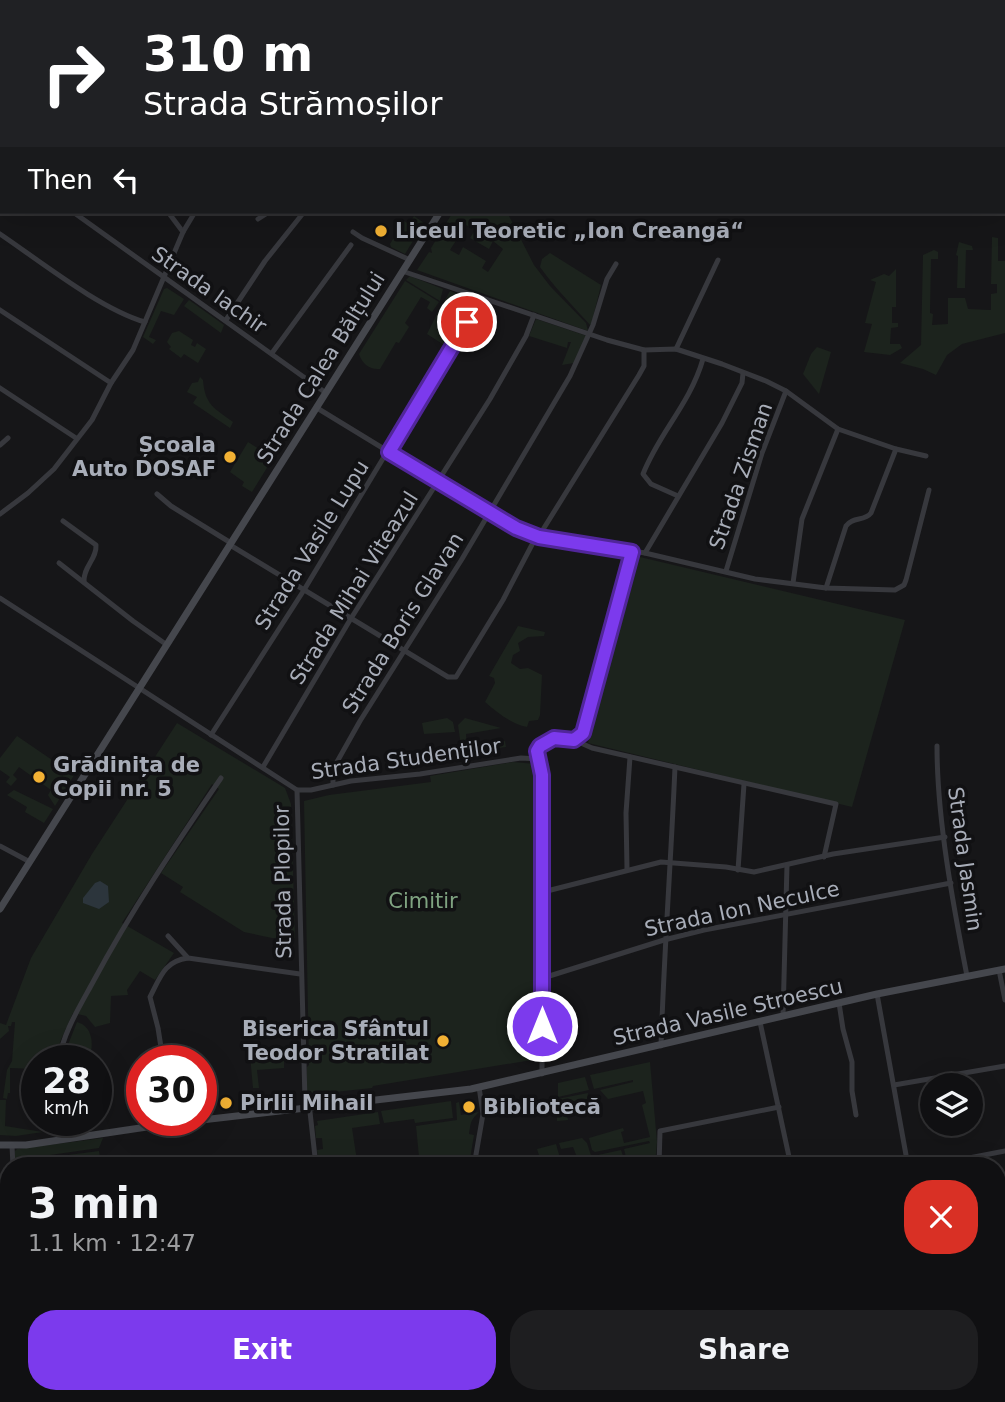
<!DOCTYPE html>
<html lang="en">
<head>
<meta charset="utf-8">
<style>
	:root { --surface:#101012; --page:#1e1e20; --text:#f1f3f6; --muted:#9c9d9f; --line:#303032; --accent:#7c3aed }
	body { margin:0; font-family:"DejaVu Sans",sans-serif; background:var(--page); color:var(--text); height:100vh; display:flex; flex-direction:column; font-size:26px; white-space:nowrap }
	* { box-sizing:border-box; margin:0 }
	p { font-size:23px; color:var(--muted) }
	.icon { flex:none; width:38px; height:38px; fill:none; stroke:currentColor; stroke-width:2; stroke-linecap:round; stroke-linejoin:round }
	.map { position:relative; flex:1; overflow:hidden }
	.sheet { position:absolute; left:0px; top:1157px; width:1006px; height:247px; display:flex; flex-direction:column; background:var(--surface); border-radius:28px 28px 0 0; box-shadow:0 7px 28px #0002,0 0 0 2px var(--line) }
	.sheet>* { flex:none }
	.hud { position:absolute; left:0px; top:0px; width:1006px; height:214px; box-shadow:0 7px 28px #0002,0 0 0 2px var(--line); background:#202124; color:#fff; overflow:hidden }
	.buttons { position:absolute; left:920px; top:1073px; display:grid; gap:14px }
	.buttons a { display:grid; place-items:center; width:63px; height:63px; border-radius:50%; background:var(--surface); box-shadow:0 7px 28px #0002,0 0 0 2px var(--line); font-size:35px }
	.speed { position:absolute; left:21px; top:1045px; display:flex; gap:14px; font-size:35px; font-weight:700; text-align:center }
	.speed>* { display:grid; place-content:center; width:91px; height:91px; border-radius:50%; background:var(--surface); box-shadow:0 7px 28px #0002,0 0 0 2px var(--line); line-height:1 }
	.speed small { font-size:18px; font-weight:400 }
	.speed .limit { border:10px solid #d22; background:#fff; color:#111 }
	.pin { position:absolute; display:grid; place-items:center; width:60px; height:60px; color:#fff; margin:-30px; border:4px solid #fff; border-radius:50%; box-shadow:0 2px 7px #0007 }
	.me { position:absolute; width:77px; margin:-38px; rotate:0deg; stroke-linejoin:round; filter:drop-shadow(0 0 5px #0008) }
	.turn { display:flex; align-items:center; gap:24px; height:147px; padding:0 28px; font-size:32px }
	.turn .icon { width:91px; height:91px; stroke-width:2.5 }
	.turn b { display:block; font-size:49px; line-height:60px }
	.then { display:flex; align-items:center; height:66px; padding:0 28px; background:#0003; gap:14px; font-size:26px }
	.round { display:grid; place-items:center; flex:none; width:74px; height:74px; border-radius:28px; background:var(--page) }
	.headline { display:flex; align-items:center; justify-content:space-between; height:119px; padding:0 28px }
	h1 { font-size:42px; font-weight:700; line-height:52px }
	.primary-button { display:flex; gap:14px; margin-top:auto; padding:14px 28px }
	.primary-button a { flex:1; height:80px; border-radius:28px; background:var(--accent); color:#fff; font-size:28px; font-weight:700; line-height:80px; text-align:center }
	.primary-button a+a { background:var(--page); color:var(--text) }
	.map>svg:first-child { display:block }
</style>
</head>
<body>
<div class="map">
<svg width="1005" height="1402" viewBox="0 0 1005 1402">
	<rect width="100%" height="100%" fill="#161618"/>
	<g fill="#1c231d" fill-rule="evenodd">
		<path d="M453,212h54l27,53 16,21 36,37 2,8 -171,-61 12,-18 3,1 -1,-5zM466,225l9,5 -5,8 19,11 4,-8 10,8 -15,23 -6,-4 4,-7 -23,-14 -4,8 -9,-5z"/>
		<path d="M414,216l10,7 -19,31 -14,-7 -1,-3 14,-23 5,3z"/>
		<path d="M992,237l6,1v23h7v72l-43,11 -15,11 -11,20 -13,-6 -23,-6 21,-18 2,-90 11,-5 4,2v7h-7l-1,54 3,1 -1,11 16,-1v-26h17l3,11 23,1v-16l6,-1v-9h-6z"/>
		<path d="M959,242l13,4 1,4h-7l-1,38h-8l1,-32 -2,-1z"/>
		<path d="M550,253l51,32 -10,41c-17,-19 -36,-38 -51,-59l2,-8z"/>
		<path d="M896,269v38h-4v16h6v4l-7,1 -1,16h10l2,4 -12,7 -26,-3 8,-28 -7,-1 11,-41 -6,-2 14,-6 5,2z"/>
		<path d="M410,276l33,13 -3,12 -34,-21z"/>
		<path d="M405,281l34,21 -7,10 -5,-4 3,-6 -9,-5 -16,26 4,4 -10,16 -3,-1 -16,27c-10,1 -18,-5 -21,-15z"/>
		<path d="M167,288l17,11 -10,16 -13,-4 -12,26 7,3 -3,4 -10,-7 21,-48z"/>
		<path d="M450,291l24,9 2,4 -27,44 -22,-14 13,-26 2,-2 8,5 2,-3 -8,-6z"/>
		<path d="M189,300l35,25 -3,8 -37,-27z"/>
		<path d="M536,319l51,17 -13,27 -12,2 9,-23h-3l-1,6 -38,-12z"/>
		<path d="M179,331l14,9 -2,5 4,2 2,-4 9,6 -8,14 -14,-9 -3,4 -12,-9 2,-2 -4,-5 5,-9z"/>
		<path d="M817,347l14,5 -12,42 -16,-20 8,-20z"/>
		<path d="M200,377l3,3c2,25 11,28 30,42l-3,6 -37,-25 4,-6 -10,-5 5,-9 6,-1z"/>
		<path d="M248,442l25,16 -21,34 -10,-6 2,-4 -14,-10z"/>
		<path d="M640,557l265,63 -53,187 -264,-64z"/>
		<path d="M518,626l27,6 -1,4 -16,1 -10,6 2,8 -7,4 -2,8 9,6 8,-1 14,7 -2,40 -2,5 -9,1 -2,6c-17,-4 -28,-13 -42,-25l10,-19 -1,-5 -5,-2z"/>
		<path d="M447,718l6,4 2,10 -31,2 -2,-11z"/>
		<path d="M465,718l36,10 -35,6 1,13 38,-6 1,6 -44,6 -4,-28z"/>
		<path d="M177,723l108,65 6,16 4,134h-23l-28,-6 -64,-40 3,-5 -22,-14 58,-84 -7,-5 -90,139 52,30 -19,27 -15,-9 -13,19 1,5 -17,1 -1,27 -15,4 -9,-11 -13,-3 -13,29 -4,18h-19v9l-27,-1v25h-2l-1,6 -4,-1 4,-28 5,-9 3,-39h-3l-1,4h-3l1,5 -9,8v-16l6,2 25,-67 61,-104z"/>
		<path d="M17,736l38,26 3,-3 18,13 -21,34 -7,-11 3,-5 -32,-23 -6,8 4,4 -6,7 -5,-4 4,-5 -10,-7v-12z"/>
		<path d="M513,762l23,2 3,4 -1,291 -165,27 -1,2 -65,7v-28l2,-2 -5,-264 25,-6 102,-13 -1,-6z"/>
		<path d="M14,790l39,19 -9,14 -19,-11 2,-5 -20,-12z"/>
		<path d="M77,1022c15,4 17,21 13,34l3,4h-31z"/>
		<path d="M286,1051l1,3 -3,1v13l-27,2 2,18h-6l-3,-33z"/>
		<path d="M650,1062l7,80 -2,23h-27l-4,-16 26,-6 -1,-2 -54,11 -3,-2 -3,-12 34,-10 1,3 -3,1 3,11 26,-6 -8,-32 4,-2 -3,-12 -35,8 -8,-9 33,-8v-2l-39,9 -4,-14z"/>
		<path d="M585,1077l4,13 -31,7v-14z"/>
		<path d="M588,1093l-1,6 -22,5 3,16 -11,1v-22z"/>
		<path d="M0,1100h6l-1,26 38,6 -27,4 -16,-1z"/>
		<path d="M451,1101l2,17 -38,5 -1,-4 -30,4 -3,-12z"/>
		<path d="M459,1102l2,13 18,-3c-9,9 -8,10 -10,22l5,1 -5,30h-150l-2,-15 6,-1 -1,-11h-6l-1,-12 3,-1 -1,-4 61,-9 2,12 -28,4 5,33 13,-2 1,5 48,-7 -3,-31 41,-6 -1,-17z"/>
		<path d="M103,1138l-4,10 -84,12v-9l2,-2z"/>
		<path d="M582,1138l5,5 7,22h-14l-7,-18 -12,2 -2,-6z"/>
		<path d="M556,1144l6,21h-20l-5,-16z"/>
		<path d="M621,1150l5,15h-28v-10z"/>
		<path d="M99,1151l2,14 -86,1v-4z"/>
		<path d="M329,1395c22,0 74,-6 90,7h-92z"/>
		<path d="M696,1395h129l-2,7h-123l1,-4 -5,-1z"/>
	</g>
	<path fill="#2c353c" d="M100,881l8,5 1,16 -10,7 -16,-6v-5l12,-15z"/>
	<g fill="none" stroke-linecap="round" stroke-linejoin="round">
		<g stroke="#37383d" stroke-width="5">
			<path d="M346,0l1,2"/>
			<path d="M0,63h2"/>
			<path d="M0,129l2,-2"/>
			<path d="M0,158l2,2"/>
			<path d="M73,212l253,181"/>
			<path d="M168,212l15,20"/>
			<path d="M258,219l11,-7"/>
			<path d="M353,232l9,6 48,22"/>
			<path d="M0,234c40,27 100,75 145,88"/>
			<path d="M402,271l205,69 37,10 32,-1 46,15 44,17 20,10 52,38 58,20 30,7"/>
			<path d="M0,310l111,73"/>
			<path d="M226,320l39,-59 39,-49"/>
			<path d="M676,349l42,-89"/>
			<path d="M272,353l79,-108"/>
			<path d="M0,388l76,50"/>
			<path d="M317,408l172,105 43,22 113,18 110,26 71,9 69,2 9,-5 2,-5 23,-90"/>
			<path d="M0,445l8,-7"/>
			<path d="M157,494l14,12 60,37"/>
			<path d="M678,496l-27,-12 -8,-10c16,-41 47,-70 60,-115"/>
			<path d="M0,514l28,-21 26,-24 38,-49 19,-37 22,-33 50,-118 12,-20"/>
			<path d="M63,521l33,24c1,14 -13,22 -12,37"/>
			<path d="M230,545l218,132h8l47,-77 32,-61 4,-3 100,-161 5,-9v-16"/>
			<path d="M645,553l77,-130 20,-40 1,-10"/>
			<path d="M59,563l74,58 34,24"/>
			<path d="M726,571l36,-118 24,-62"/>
			<path d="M793,583l9,-64 36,-90"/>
			<path d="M826,588l20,-62c7,-10 18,-4 25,-13l25,-64"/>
			<path d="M0,598l297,192h14l40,-9 69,-7 101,-16 18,1"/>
			<path d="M211,735l93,-145 134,-223 44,-67"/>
			<path d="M574,740l18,8 244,56 -12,53"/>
			<path d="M937,746c0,73 16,158 30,230"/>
			<path d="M263,767l87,-147 140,-221 36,-63 8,-21"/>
			<path d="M333,785v-16l27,-48 102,-162 108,-183 23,-51 14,-46 9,-15"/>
			<path d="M297,790l8,311 5,11 6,54"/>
			<path d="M0,846l30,16"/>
			<path d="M627,869l-1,-56 4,-56"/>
			<path d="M738,870l6,-86"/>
			<path d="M543,892l118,-30 65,5 28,5 79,-18 112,-17"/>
			<path d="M168,936l20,22 112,16"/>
			<path d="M999,970l6,30"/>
			<path d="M543,978l121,-38 40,-10 247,-47"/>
			<path d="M877,994l31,172"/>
			<path d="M839,1003l4,26 9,33v29l4,24"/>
			<path d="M783,1016l4,-151"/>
			<path d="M760,1022l31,144"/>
			<path d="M661,1046c3,-93 10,-186 14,-279"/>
			<path d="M59,1060c4,-27 21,-54 34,-78 38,-71 83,-138 128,-204"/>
			<path d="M163,1060l-5,-32 -8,-31c10,-19 14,-36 38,-39"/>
			<path d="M542,1074l1,-299 -6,-24 3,-6 14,-7 20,2 10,-7 48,-181"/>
			<path d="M894,1085l111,-19"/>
			<path d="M58,1120l2,19"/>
			<path d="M12,1146l1,20"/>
			<path d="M474,1166l9,-52 -4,-27"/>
			<path d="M659,1166l1,-35 119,-24"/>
			<path d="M928,1166l77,-15"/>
			<path d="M998,1236l7,-1"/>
			<path d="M1001,1308l4,38"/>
			<path d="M0,1320l9,1"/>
			<path d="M998,1355l7,-2"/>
			<path d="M998,1382l7,3"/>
			<path d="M68,1395l3,7"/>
			<path d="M287,1395v7"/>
			<path d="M865,1395l3,7"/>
			<path d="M907,1395l16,7"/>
			<path d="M484,1398l13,4"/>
			<path d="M437,1402l2,-7"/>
			<path d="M642,1402v-7"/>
			<path d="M703,1402v-7"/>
		</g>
		<g stroke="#45474d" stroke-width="7">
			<path d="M566,2l1,-2"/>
			<path d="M0,909l440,-697"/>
			<path d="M0,1145h26l141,-21 304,-35 406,-95 128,-25"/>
		</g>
		<g stroke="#53555c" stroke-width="8">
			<path d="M880,0l1,2"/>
			<path d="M1004,177l1,1"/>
		</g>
	</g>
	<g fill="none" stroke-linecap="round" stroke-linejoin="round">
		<g stroke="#51269a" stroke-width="18">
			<path id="route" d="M467,322l-78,130 127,76 23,9 93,15 -49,181 -9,7 -20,-2 -14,8 -3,5 5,24v251"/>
		</g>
		<use href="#route" stroke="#7c3aed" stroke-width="12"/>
	</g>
	<g fill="#f2b134" stroke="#111113" stroke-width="2.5">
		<circle cx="381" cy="231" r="7"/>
		<circle cx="230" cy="457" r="7"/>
		<circle cx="39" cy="777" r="7"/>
		<circle cx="443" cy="1041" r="7"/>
		<circle cx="226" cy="1103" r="7"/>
		<circle cx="469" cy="1107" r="7"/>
	</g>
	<g text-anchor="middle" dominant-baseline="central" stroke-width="7" stroke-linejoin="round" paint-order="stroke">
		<g font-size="21" font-weight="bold" fill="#a8adb8" stroke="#111113" text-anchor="start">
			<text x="395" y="231">Liceul Teoretic „Ion Creangă“</text>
			<text x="216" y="445" text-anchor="end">Școala<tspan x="216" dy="24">Auto DOSAF</tspan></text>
			<text x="53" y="765">Grădinița de<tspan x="53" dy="24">Copii nr. 5</tspan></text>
			<text x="429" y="1029" text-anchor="end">Biserica Sfântul<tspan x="429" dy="24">Teodor Stratilat</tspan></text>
			<text x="240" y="1103">Pirlii Mihail</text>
			<text x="483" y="1107">Bibliotecă</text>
		</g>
		<g font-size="21" fill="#a8adb8" stroke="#111113">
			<text transform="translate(209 290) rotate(35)">Strada Iachir</text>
			<text transform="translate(321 368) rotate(-58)">Strada Calea Bălțului</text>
			<text transform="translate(741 476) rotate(-71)">Strada Zisman</text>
			<text transform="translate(312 545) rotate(-58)">Strada Vasile Lupu</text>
			<text transform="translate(354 588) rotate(-58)">Strada Mihai Viteazul</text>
			<text transform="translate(403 623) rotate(-58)">Strada Boris Glavan</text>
			<text transform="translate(406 759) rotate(-8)">Strada Studenților</text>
			<text transform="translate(965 859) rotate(82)">Strada Jasmin</text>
			<text transform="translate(283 882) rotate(-91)">Strada Plopilor</text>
			<text transform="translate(742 909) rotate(-12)">Strada Ion Neculce</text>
			<text transform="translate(728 1012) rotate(-13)">Strada Vasile Stroescu</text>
		</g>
		<g font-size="21" fill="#7fa381" stroke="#111113">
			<text x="423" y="901">Cimitir</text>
		</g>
	</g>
</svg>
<div class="buttons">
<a><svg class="icon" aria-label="layers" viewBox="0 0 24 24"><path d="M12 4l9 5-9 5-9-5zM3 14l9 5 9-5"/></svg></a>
</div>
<div class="speed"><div>28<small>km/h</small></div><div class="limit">30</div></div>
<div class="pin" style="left:467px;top:322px;background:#d93025"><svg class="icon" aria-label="arrive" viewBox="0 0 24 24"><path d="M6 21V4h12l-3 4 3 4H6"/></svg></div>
<svg class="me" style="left:542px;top:1026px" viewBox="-20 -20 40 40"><circle r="17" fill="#7c3aed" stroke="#fff" stroke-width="3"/><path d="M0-11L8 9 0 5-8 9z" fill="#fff"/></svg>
<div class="hud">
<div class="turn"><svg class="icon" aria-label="right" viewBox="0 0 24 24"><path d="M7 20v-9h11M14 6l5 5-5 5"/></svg><div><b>310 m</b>Strada Strămoșilor</div></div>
<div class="then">Then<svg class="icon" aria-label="left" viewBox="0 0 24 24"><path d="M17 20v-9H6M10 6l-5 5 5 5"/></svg></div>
</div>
<section class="sheet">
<div class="headline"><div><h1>3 min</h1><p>1.1 km · 12:47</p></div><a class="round" style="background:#d93025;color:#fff"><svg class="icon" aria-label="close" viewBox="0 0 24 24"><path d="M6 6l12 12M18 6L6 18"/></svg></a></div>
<div class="primary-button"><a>Exit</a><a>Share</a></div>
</section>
</div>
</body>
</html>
